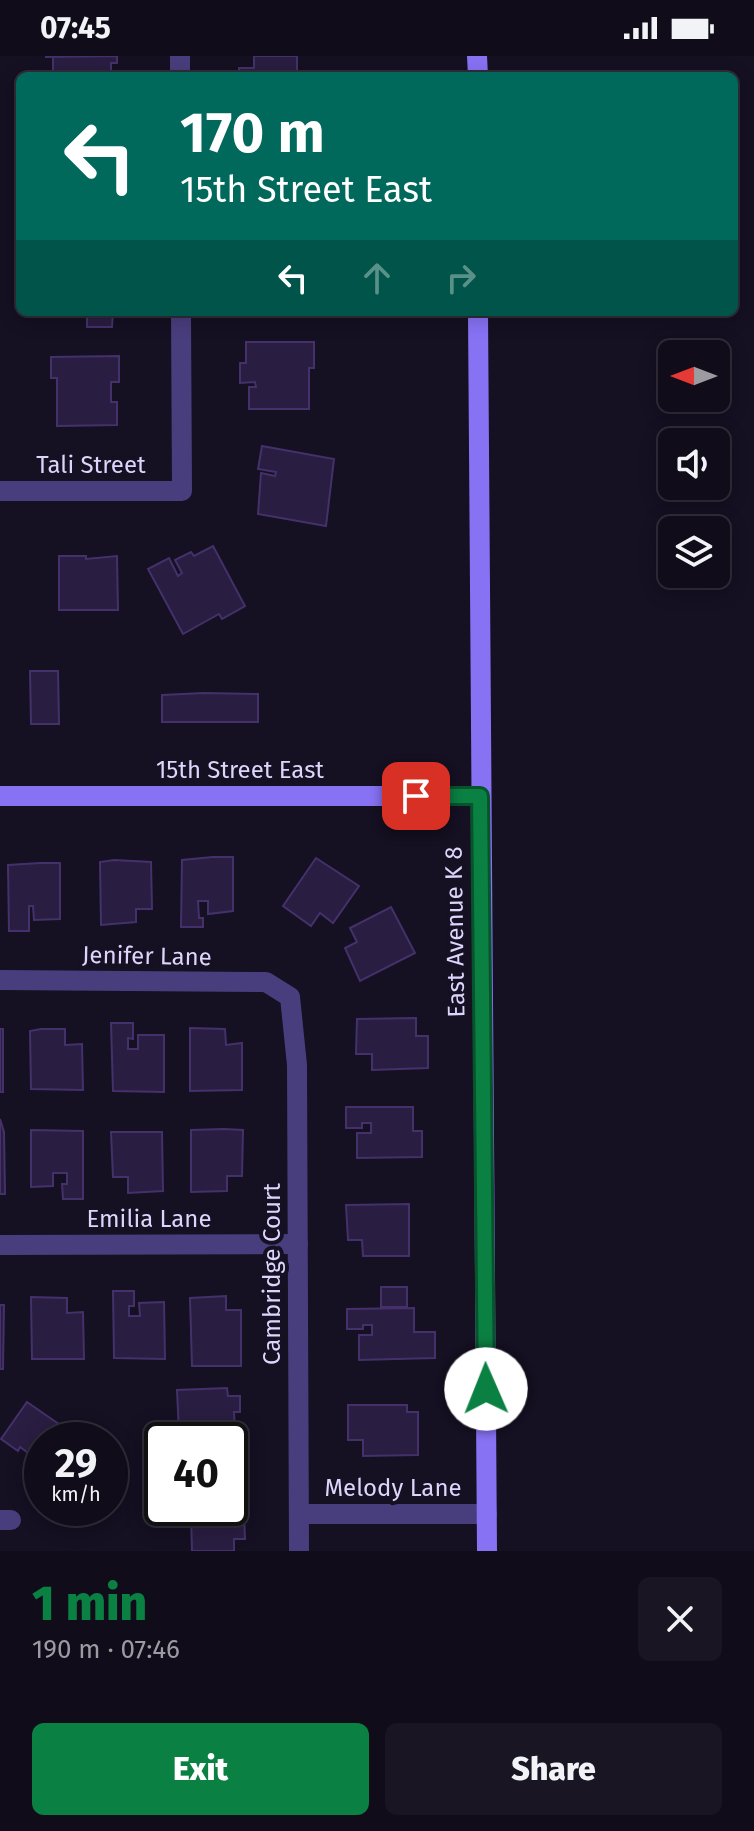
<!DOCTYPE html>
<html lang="en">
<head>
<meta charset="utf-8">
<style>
	:root { --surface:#100c1a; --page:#191523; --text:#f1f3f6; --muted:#9c9ba2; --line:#302c39; --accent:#0b8043 }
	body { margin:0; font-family:"Fira Sans",sans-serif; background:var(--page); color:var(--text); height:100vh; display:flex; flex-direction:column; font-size:30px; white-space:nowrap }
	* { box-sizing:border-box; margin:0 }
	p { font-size:26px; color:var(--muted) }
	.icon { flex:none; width:44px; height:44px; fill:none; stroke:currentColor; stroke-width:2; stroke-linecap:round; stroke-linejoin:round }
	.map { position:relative; height:1495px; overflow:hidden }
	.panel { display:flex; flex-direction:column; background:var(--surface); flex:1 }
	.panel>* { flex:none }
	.top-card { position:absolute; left:16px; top:16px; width:722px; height:244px; border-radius:12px; box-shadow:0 4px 20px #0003,0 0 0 2px var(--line); background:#00695c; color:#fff; overflow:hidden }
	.needle { width:52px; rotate:270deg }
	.controls { position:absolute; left:658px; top:284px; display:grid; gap:16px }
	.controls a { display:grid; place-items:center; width:72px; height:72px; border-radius:12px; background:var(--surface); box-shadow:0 4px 20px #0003,0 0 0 2px var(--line); font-size:40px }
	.speed { position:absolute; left:24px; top:1366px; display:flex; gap:16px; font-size:40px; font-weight:700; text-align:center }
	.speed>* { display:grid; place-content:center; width:104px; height:104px; border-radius:50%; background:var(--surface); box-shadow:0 4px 20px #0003,0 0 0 2px var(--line); line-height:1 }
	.speed small { font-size:20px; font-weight:400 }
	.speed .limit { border:4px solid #111; border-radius:12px; background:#fff; color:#111 }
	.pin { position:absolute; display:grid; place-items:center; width:68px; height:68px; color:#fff; margin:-34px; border-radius:16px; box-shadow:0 4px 12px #0006 }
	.me { position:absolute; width:88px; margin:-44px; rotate:359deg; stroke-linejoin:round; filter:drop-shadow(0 0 6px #0008) }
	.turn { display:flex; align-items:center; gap:28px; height:168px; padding:0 32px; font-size:36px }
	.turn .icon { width:104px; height:104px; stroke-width:2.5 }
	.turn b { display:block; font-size:56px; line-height:68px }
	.lanes { display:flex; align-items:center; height:76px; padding:0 32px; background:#0003; justify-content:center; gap:40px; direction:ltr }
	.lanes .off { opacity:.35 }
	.round { display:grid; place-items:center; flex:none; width:84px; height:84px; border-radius:12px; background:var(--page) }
	.summary { display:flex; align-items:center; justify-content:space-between; height:136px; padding:0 32px }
	h1 { font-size:48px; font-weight:800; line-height:60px; color:var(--accent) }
	.cta { display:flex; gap:16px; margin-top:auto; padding:16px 32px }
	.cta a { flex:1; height:92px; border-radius:12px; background:var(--accent); color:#fff; font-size:32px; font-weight:800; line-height:92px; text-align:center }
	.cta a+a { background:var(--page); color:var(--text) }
	.status { display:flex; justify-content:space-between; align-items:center; height:56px; padding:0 40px; background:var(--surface); direction:ltr }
	.status svg { height:22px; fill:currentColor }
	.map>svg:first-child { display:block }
</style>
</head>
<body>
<div class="status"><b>07:45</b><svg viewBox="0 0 49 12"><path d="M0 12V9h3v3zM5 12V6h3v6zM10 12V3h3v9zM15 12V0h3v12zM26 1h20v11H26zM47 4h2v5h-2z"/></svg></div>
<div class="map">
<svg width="754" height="1495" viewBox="0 0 754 1495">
	<rect width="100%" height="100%" fill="#151022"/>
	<g fill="#291d41" stroke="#44316b" stroke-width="2">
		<path d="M117,0v7h-6v13h-58v-19h-8z"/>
		<path d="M254,0h43v18l6,2h-64v-8h15z"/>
		<path d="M45,256h68l-1,15h-25v-11l-41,1z"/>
		<path d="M246,286h68v26h-5v41h-60v-22h7l-1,-5 -15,1v-20h6z"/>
		<path d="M119,300v26h-8v20h6v23l-60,1v-48h-6v-21z"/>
		<path d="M262,390l72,13 -8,67 -68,-12 3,-41 14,3 1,-4 -18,-3z"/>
		<path d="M213,490l32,60 -23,13 -3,-5 -36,20 -35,-65 21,-11 9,18 4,-3 -7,-13 16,-8 3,4z"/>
		<path d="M59,500h27v3l31,-3 1,54h-59z"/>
		<path d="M30,615h28l1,53h-28z"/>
		<path d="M204,637l54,1v28h-96v-27z"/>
		<path d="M213,801h20v54l-25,3v-13h-10l1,17h4v9h-22l1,-67z"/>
		<path d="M316,802l43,28 -26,37 -13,-10 -9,13 -28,-20z"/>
		<path d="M114,804l37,2 1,47h-16v13l-35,3 -1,-63z"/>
		<path d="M40,807h20v56l-26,1 -1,-14h-4v25h-20l-1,-66z"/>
		<path d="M391,851l24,46 -55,28 -15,-33 12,-6 -7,-14z"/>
		<path d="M416,962v18h12v32l-56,2v-16h-16l1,-35z"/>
		<path d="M111,967h22v16l-5,-1v11h10v-14h26v57l-51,-1z"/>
		<path d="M190,972l35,1 1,16 16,-2v47l-52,1z"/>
		<rect x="0" y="973" width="3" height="63"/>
		<path d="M41,973h24v16l17,-1 1,46 -52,-1 -1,-58z"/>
		<path d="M346,1051h67v24h9v26l-65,1v-25h14v-10h-9v5h-16z"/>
		<path d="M0,1063l4,13 1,62h-5z"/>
		<path d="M224,1073l19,1 -1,46h-15v15l-36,1v-62z"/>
		<path d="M31,1074l52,1v68h-20l-1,-15h5v-11h-14v13l-22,1z"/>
		<path d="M111,1076h51l1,59 -35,2v-16h-15z"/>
		<path d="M409,1148v52h-46l-1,-16h-14l-2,-35z"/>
		<rect x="381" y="1231" width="26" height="20"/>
		<path d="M113,1235h21v15h-5v10h11l-1,-13 25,-1 1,57 -51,-1z"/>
		<path d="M226,1240v14h15v56h-49l-2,-68z"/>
		<path d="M31,1241l36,1v15l16,-1 1,47h-52z"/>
		<path d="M0,1249h4l-1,64h-3z"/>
		<path d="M414,1252v24h21v26l-76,2v-25h13v-10h-9v4h-16v-20z"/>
		<path d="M227,1332l1,8h12v16h-6l1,21h-56l-2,-43z"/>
		<path d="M27,1346l39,27 -8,11h-16v23l-22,-16 -2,4 -17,-12z"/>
		<path d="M348,1349h59v7h11v43l-55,1v-16h-15z"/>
		<path d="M230,1395h4l1,22h7v15h-12z"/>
		<path d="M110,1409l12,22 -12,7z"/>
		<path d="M244,1458l1,25h-11v12h-42l-1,-36z"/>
	</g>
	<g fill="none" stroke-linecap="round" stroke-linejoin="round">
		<g stroke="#493e7d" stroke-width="20">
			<path d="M180,0v20"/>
			<path d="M0,435h182l-1,-179"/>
			<path d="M0,924l266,2 24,15 7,68 2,486"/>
			<path d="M0,1189l298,-1"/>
			<path d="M299,1458h188"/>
			<path d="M0,1464h11"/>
		</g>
		<g stroke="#8772f4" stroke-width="20">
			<path d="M477,0l1,20"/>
			<path d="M478,256l9,1239"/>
			<path d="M0,740h480"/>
		</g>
	</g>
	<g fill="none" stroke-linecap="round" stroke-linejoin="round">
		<g stroke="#07532c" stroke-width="20">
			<path id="route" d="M416,740h64l6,593"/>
		</g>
		<use href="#route" stroke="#0b8043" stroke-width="14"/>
	</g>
	<g text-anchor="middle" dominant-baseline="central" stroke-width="8" stroke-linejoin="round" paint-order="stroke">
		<g font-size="24" fill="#ded4fc" stroke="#151022">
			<text x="91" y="409">Tali Street</text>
			<text x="240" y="714">15th Street East</text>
			<text transform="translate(455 876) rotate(-91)">East Avenue K 8</text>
			<text transform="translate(147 900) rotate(1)">Jenifer Lane</text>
			<text x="149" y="1163">Emilia Lane</text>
			<text transform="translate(272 1218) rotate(-90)">Cambridge Court</text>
			<text x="393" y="1432">Melody Lane</text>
		</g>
	</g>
</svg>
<div class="controls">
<a><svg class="needle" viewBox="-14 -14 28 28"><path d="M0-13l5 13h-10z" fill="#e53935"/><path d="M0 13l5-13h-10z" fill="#9c9ba2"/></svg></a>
<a><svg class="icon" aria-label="sound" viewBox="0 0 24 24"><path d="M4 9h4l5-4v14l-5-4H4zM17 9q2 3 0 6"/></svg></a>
<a><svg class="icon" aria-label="layers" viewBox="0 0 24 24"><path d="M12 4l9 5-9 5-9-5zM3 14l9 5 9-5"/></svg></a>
</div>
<div class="speed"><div>29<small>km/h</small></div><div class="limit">40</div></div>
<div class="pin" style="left:416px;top:740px;background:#d93025"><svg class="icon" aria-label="arrive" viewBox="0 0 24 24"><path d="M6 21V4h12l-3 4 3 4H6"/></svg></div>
<svg class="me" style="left:486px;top:1333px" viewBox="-20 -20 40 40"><circle r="19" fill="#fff"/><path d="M0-13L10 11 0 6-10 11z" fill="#0b8043"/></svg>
<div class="top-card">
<div class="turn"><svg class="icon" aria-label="left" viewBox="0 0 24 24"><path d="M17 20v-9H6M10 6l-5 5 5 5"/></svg><div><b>170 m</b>15th Street East</div></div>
<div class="lanes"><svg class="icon" aria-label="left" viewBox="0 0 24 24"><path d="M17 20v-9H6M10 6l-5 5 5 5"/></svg><svg class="icon off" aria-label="ahead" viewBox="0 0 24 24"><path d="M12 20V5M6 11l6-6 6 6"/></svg><svg class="icon off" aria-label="right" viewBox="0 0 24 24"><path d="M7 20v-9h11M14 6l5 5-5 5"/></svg></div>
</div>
</div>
<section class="panel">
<div class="summary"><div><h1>1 min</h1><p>190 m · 07:46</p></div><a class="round"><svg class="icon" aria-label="close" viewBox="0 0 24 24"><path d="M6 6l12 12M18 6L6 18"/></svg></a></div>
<div class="cta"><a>Exit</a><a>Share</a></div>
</section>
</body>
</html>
